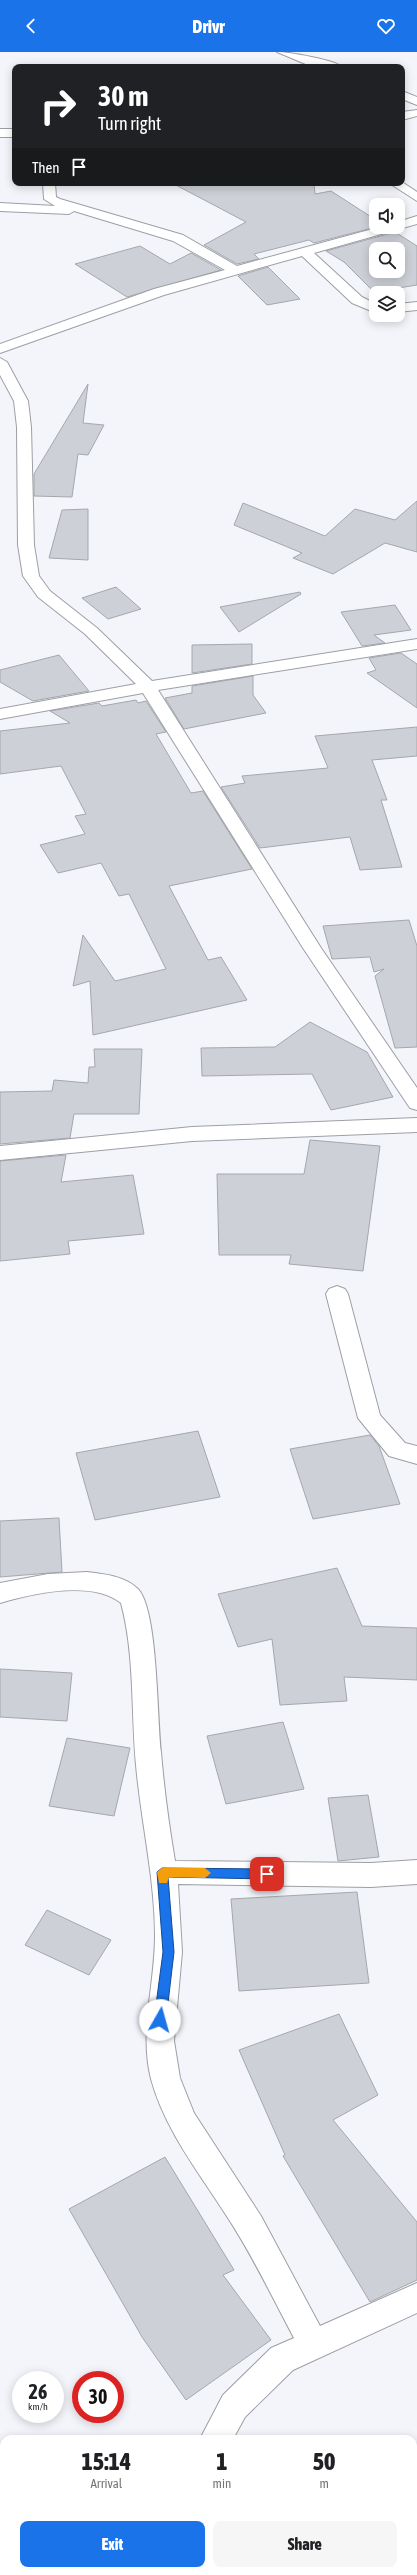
<!DOCTYPE html>
<html lang="en">
<head>
<meta charset="utf-8">
<style>
	:root { --surface:#fff; --page:#f6f6f6; --text:#202124; --muted:#757577; --accent:#1a73e8 }
	body { margin:0; font-family:"Asap Condensed",sans-serif; background:var(--page); color:var(--text); height:100vh; display:flex; flex-direction:column; font-size:15px; white-space:nowrap }
	* { box-sizing:border-box; margin:0 }
	p { font-size:13px; color:var(--muted) }
	.icon { flex:none; width:22px; height:22px; fill:none; stroke:currentColor; stroke-width:2; stroke-linecap:round; stroke-linejoin:round }
	.map { position:relative; flex:1; overflow:hidden }
	.panel { position:absolute; left:0px; top:2383px; width:417px; height:140px; display:flex; flex-direction:column; background:var(--surface); border-radius:12px 12px 0 0; box-shadow:0 2px 10px #0003 }
	.panel>* { flex:none }
	.hud { position:absolute; left:12px; top:12px; width:393px; height:122px; border-radius:8px; box-shadow:0 2px 10px #0003; background:#202124; color:#fff; overflow:hidden }
	.buttons { position:absolute; left:369px; top:146px; display:grid; gap:8px }
	.buttons a { display:grid; place-items:center; width:36px; height:36px; border-radius:8px; background:var(--surface); box-shadow:0 2px 10px #0003; font-size:20px }
	.speed { position:absolute; left:12px; top:2319px; display:flex; gap:8px; font-size:20px; font-weight:700; text-align:center }
	.speed>* { display:grid; place-content:center; width:52px; height:52px; border-radius:50%; background:var(--surface); box-shadow:0 2px 10px #0003; line-height:1 }
	.speed small { font-size:10px; font-weight:400 }
	.speed .limit { border:6px solid #d22; background:#fff; color:#111 }
	.pin { position:absolute; display:grid; place-items:center; width:34px; height:34px; color:#fff; margin:-17px; border-radius:8px; box-shadow:0 2px 6px #0006 }
	.me { position:absolute; width:44px; margin:-22px; rotate:7deg; stroke-linejoin:round; filter:drop-shadow(0 0 3px #0008) }
	.turn { display:flex; align-items:center; gap:14px; height:84px; padding:0 20px; font-size:18px }
	.turn .icon { width:52px; height:52px; stroke-width:2.5 }
	.turn b { display:block; font-size:28px; line-height:34px }
	.then { display:flex; align-items:center; height:38px; padding:0 20px; background:#0003; gap:8px; font-size:15px }
	.eta { display:flex; justify-content:space-evenly; align-items:center; height:68px; text-align:center }
	.eta b { font-size:24px; font-weight:800; line-height:28px }
	.cta { display:flex; gap:8px; margin-top:auto; padding:8px 20px }
	.cta a { flex:1; height:46px; border-radius:8px; background:var(--accent); color:#fff; font-size:16px; font-weight:800; line-height:46px; text-align:center }
	.cta a+a { background:var(--page); color:var(--text) }
	header { display:flex; justify-content:space-between; align-items:center; height:52px; padding:0 20px; background:var(--accent); color:#fff; font-size:18px; font-weight:800 }
	.map>svg:first-child { display:block }
</style>
</head>
<body>
<header><svg class="icon" aria-label="back" viewBox="0 0 24 24"><path d="M15 5l-7 7 7 7"/></svg>Drivr<svg class="icon" aria-label="heart" viewBox="0 0 24 24"><path d="M12 20l-8-8c-3-5 5-10 8-4 3-6 11-1 8 4z"/></svg></header>
<div class="map">
<svg width="417" height="2523" viewBox="0 0 417 2523">
	<rect width="100%" height="100%" fill="#f3f5fb"/>
	<g fill="#cdd1d7" stroke="#a4a8ad" fill-rule="evenodd">
		<path d="M172,131h142l1,11 16,-3 45,29v7l-62,16 -5,-3 -55,14 5,5 -22,5 -33,-19 42,-23z"/>
		<path d="M395,180l22,14v39l-43,7 -30,-30 -18,-11zM376,197h22v22h-22z"/>
		<path d="M140,194l30,18 21,-11 30,17 -94,27 -52,-33z"/>
		<path d="M268,215l32,32 -33,6 -29,-29z"/>
		<path d="M88,332l-5,39 21,2 -16,30 -10,-1 -6,43 -38,-1v-22z"/>
		<path d="M417,449v51l-32,-9 -52,31 -40,-16 9,-5 -68,-28 9,-22 82,33 30,-27 40,11z"/>
		<path d="M88,457v51l-39,-2 13,-48z"/>
		<path d="M116,535l25,22 -33,10 -26,-21z"/>
		<path d="M300,540l1,2 -62,38 -19,-25z"/>
		<path d="M395,553l16,25 -37,5 11,8 -23,3 -21,-34z"/>
		<path d="M252,592v20l-60,9v-28z"/>
		<path d="M401,601l16,11v44l-50,-35 9,-3 -7,-12z"/>
		<path d="M59,603l30,36 -56,10 -33,-19v-12z"/>
		<path d="M253,624v19l13,18 -82,16 -19,-31 27,-5v-7z"/>
		<path d="M136,648l2,3 8,-2 20,31 -10,2 35,59 12,-2 49,78 -83,17 39,74 13,-3 26,43 -154,35 -3,-54 -17,5 10,-51 32,46 51,-12 -37,-75 -10,2 -18,-33 -43,10 -18,-28 45,-11 -10,-18 11,-2 -25,-48 -61,8v-43l70,-8 -20,-12 49,-8 3,3z"/>
		<path d="M417,675v29l-45,4 15,40h-6l21,67 -42,3 -10,-33 -90,11 -39,-61 24,-4 -3,-7 86,-8 -13,-32z"/>
		<path d="M409,868l8,26v101l-22,1 -20,-72 9,-7 -10,3 -4,-15 -38,2 -9,-33z"/>
		<path d="M310,970l57,30 26,45 -62,13 -19,-36 -110,2 -1,-28 74,-1z"/>
		<path d="M94,997h48l-3,65h-65l-4,24 -70,6v-52l52,-1 2,-11 34,3 1,-16h6z"/>
		<path d="M310,1088l70,6 -17,125 -74,-7 2,-9h-72l-2,-81h87z"/>
		<path d="M66,1103l-5,27 72,-7 11,59 -76,7 2,13 -70,7v-100z"/>
		<path d="M198,1379l22,66 -125,23 -19,-67z"/>
		<path d="M370,1383l9,11 21,58 -87,15 -23,-70z"/>
		<path d="M59,1466l3,54 -62,5v-56z"/>
		<path d="M337,1516l25,58 55,2v52l-73,-3 3,24 -67,4 -8,-66 -34,8 -20,-53z"/>
		<path d="M0,1617l72,4 -5,48 -67,-4z"/>
		<path d="M283,1670l21,67 -78,15 -19,-68z"/>
		<path d="M67,1686l63,10 -16,68 -65,-10z"/>
		<path d="M368,1743l11,62 -41,4 -10,-63z"/>
		<path d="M357,1840l12,91 -130,8 -8,-92z"/>
		<path d="M47,1858l64,30 -22,35 -64,-30z"/>
		<path d="M339,1962l39,81 -45,25 84,102v58l-47,22 -87,-146 2,-1 -46,-105z"/>
		<path d="M165,2105l69,113 -11,5 48,65 -85,60 -44,-63 -73,-128z"/>
	</g>
	<g fill="none" stroke-linecap="round" stroke-linejoin="round">
		<g stroke="#9d9fa5" stroke-width="2">
			<g id="minor">
				<path d="M277,0c11,0 59,8 65,15l-34,-2z"/>
				<path d="M402,39l15,6v8l-15,-6z"/>
				<path d="M417,58v6l-15,4v-8z"/>
				<rect x="0" y="77" width="15" height="8"/>
				<path d="M402,130l15,10v9l-28,-18z"/>
				<path d="M43,131h12l1,14 4,2 123,36 54,31 143,-39h18v-5l19,-6v8l-103,29 48,44 14,7v9l-24,-10 -50,-47 -138,39 -164,58v-9l154,-55 71,-19 -52,-29 -99,-30 -5,3 -69,-3v-8l55,3 -11,-7z"/>
				<path d="M417,250v8l-19,2v-8z"/>
				<path d="M0,306l7,4 21,39 3,26 3,118 5,31 11,15 47,37 55,53 265,-42v10l-259,41 163,258 96,140v22l-7,-2 -107,-160 -160,-255 -143,26v-10l136,-25 -51,-50 -47,-37 -15,-21 -5,-31 -1,-118 -3,-26 -14,-26z"/>
				<path d="M417,1066v14l-225,9 -192,19v-14l192,-19z"/>
				<path d="M337,1234l8,3 3,5 32,121 25,28 12,3v18l-28,-8 -31,-38 -32,-124 3,-5z"/>
				<path d="M87,1520c17,2 38,4 51,17 20,20 19,131 23,163 3,37 8,73 14,109l196,2 46,-3v24l-46,3 -193,-3 4,68 -8,89 6,37 14,35 67,103 59,110 97,-43v30l-124,57 -48,47 -12,22h-33l23,-44 48,-47 23,-10c-22,-41 -42,-84 -68,-123 -28,-44 -61,-85 -75,-136 -12,-47 4,-95 4,-143 0,-57 -14,-114 -19,-171 -5,-53 -1,-110 -15,-162 -29,-23 -87,-10 -121,0v-20l48,-9z"/>
				<path d="M141,2519h32l-1,4h-32z"/>
			</g>
		</g>
		<use href="#minor" fill="#fff" fill-rule="evenodd"/>
	</g>
	<path fill="#1a73e8" stroke="#114b97" d="M162,1816l105,1 5,5 -5,5 -99,-2 6,75 -8,68 -6,5 -6,-5 9,-68 -6,-80z"/>
	<path fill="#f59e0b" d="M162,1816h43l6,5 -6,5 -36,-1 -2,6h-8l-2,-11z"/>
</svg>
<div class="buttons">
<a><svg class="icon" aria-label="sound" viewBox="0 0 24 24"><path d="M4 9h4l5-4v14l-5-4H4zM17 9q2 3 0 6"/></svg></a>
<a><svg class="icon" aria-label="search" viewBox="0 0 24 24"><circle cx="10" cy="10" r="6"/><path d="M15 15l6 6"/></svg></a>
<a><svg class="icon" aria-label="layers" viewBox="0 0 24 24"><path d="M12 4l9 5-9 5-9-5zM3 14l9 5 9-5"/></svg></a>
</div>
<div class="speed"><div>26<small>km/h</small></div><div class="limit">30</div></div>
<div class="pin" style="left:267px;top:1822px;background:#d93025"><svg class="icon" aria-label="arrive" viewBox="0 0 24 24"><path d="M6 21V4h12l-3 4 3 4H6"/></svg></div>
<svg class="me" style="left:160px;top:1968px" viewBox="-20 -20 40 40"><circle r="19" fill="#fff"/><path d="M0-13L10 11 0 6-10 11z" fill="#1a73e8"/></svg>
<div class="hud">
<div class="turn"><svg class="icon" aria-label="right" viewBox="0 0 24 24"><path d="M7 20v-9h11M14 6l5 5-5 5"/></svg><div><b>30 m</b>Turn right</div></div>
<div class="then">Then<svg class="icon" aria-label="arrive" viewBox="0 0 24 24"><path d="M6 21V4h12l-3 4 3 4H6"/></svg></div>
</div>
<section class="panel">
<div class="eta">
<div><b>15:14</b><p>Arrival</p></div>
<div><b>1</b><p>min</p></div>
<div><b>50</b><p>m</p></div>
</div>
<div class="cta"><a>Exit</a><a>Share</a></div>
</section>
</div>
</body>
</html>
